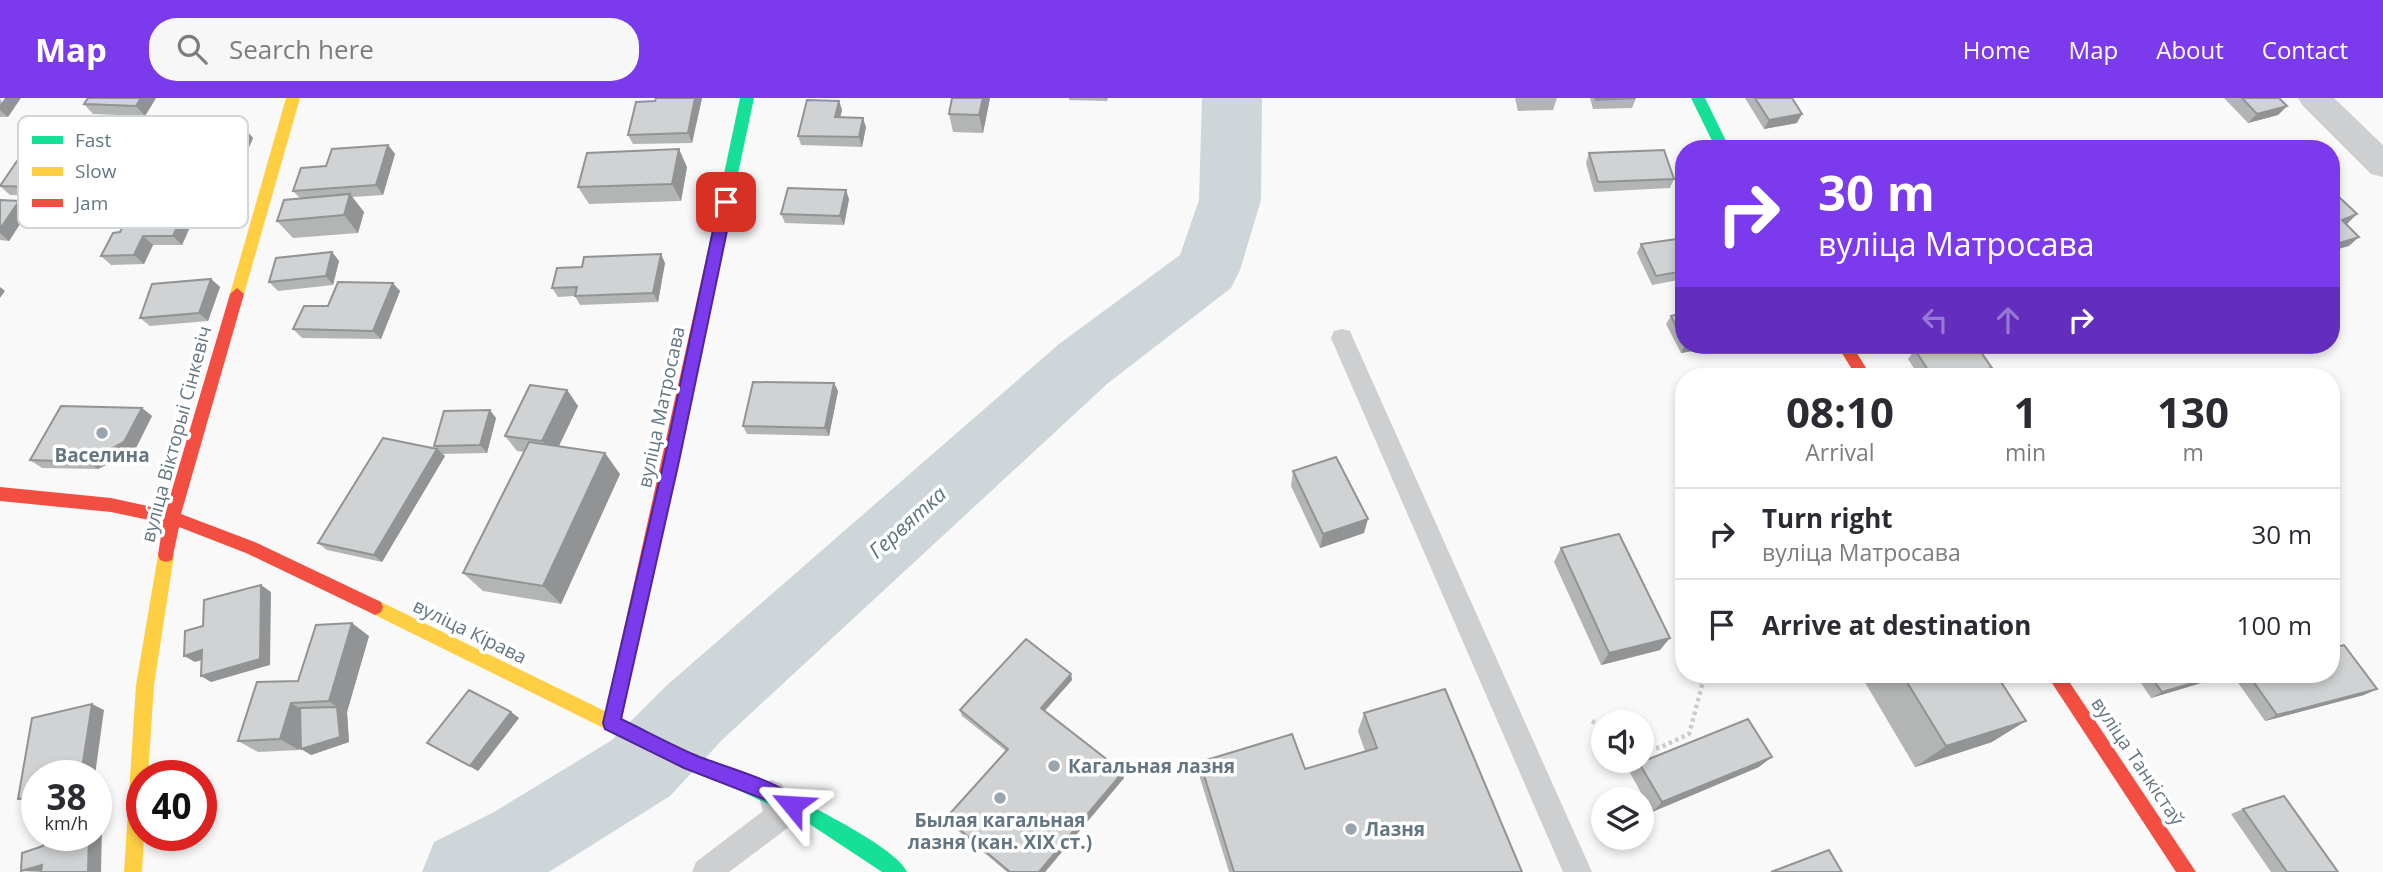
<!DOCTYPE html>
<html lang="en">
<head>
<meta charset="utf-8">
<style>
	:root { --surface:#fff; --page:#f7f7f7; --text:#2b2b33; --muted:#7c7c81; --line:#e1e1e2; --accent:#7c3aed }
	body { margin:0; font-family:"Open Sans",sans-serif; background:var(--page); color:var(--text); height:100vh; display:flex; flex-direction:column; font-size:26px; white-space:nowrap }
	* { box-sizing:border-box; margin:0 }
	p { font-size:23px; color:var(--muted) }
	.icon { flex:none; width:38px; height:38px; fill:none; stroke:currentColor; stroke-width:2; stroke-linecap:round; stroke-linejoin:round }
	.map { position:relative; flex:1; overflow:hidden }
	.panel { position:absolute; left:1675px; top:270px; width:665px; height:315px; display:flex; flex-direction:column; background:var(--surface); border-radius:28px; box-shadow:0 4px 10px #0003 }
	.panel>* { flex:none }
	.guide { position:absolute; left:1675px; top:42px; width:665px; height:214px; border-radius:28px; box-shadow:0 4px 10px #0003; background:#7c3aed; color:#fff; overflow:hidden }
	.fabs { position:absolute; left:1591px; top:612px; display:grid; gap:14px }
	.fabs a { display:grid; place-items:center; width:63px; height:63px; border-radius:50%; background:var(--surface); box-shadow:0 4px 10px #0003; font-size:35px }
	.speed { position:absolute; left:21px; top:662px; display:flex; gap:14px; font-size:35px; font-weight:700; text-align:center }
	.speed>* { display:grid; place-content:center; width:91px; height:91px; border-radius:50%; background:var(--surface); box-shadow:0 4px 10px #0003; line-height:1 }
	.speed small { font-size:18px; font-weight:400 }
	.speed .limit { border:10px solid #d22; background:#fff; color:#111 }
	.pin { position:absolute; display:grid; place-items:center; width:60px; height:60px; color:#fff; margin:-30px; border-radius:14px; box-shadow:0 4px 10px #0006 }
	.me { position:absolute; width:77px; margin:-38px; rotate:297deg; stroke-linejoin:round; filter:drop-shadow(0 0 5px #0008) }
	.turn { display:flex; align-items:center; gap:24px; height:147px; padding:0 28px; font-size:32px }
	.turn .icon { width:91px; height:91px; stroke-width:2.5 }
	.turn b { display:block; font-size:49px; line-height:60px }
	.lanes { display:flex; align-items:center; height:66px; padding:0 28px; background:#0003; justify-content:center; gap:35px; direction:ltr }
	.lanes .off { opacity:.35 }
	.eta { display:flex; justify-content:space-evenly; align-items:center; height:119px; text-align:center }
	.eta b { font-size:42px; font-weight:700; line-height:49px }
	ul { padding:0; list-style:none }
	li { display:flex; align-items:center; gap:21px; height:91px; padding:0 28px; border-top:2px solid var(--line) }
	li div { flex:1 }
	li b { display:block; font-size:26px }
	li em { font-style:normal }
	header { display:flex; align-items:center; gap:42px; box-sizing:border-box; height:98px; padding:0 35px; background:var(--accent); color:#fff }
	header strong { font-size:33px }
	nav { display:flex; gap:38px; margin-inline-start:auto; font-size:24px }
	.search { width:490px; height:63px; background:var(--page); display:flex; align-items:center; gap:18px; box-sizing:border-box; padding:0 24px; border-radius:28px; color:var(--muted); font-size:26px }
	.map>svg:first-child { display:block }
</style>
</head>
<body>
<header>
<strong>Map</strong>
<div class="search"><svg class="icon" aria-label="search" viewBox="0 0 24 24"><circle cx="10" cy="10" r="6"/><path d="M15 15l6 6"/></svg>Search here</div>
<nav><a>Home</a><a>Map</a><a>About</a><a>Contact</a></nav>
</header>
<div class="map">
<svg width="2383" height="774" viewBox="0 0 2383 774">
	<rect width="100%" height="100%" fill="#f9f9f9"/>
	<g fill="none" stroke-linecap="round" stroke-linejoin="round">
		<path fill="#ced6d9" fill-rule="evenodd" d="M1202,0h60l-1,102 -21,70 -9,18 -124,96 -385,356 -52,56 -121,76h-127l12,-30 60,-30 118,-72 54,-54 393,-342 121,-89 19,-55z"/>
		<g stroke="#cbcccd" stroke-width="4.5" stroke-dasharray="3.5 3.5" stroke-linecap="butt">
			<path d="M1592,623l11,7"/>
			<path d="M1642,648l17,2 30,-14 16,-60"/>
		</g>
		<g fill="#cecfd0" fill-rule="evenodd">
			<path d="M1342,231l8,2 3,7 239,534h-29l-232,-534 3,-7z"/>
			<path d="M772,682l10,4c6,14 13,28 7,43l-60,45h-37l4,-10 67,-51 -5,-17 4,-10z"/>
		</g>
		<path fill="#cecfd0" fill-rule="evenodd" d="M2298,0h36l49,47v32l-12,-3 -68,-68z"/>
		<g fill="#16e098" fill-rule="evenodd">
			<path d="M740,0h14l-34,161 -7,6 -7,-6z"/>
			<path d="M1691,0h14l25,51h-14z"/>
			<path d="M730,670c33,14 165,75 177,104h-25l-71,-47 -87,-42 -3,-6 3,-6z"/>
		</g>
		<g fill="#ffcf43" fill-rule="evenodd">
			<path d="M286,0h14l-56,196 -7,6 -7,-6z"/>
			<path d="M166,450l6,2 2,5 -20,130 -6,90h-6v60h2l-2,37h-18l12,-187 22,-130 2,-5z"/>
			<path d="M375,501l320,156 41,16 3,6 -3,6 -6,3 -46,-18 -315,-156 -2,-5 2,-5z"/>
		</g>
		<g fill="#f24e42" fill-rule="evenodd">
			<path d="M713,155l7,6 -99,464 -3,6 -6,2 -6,-2 -3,-6 103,-464z"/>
			<path d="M237,190l7,6 -63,220 76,29 124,59 2,5 -2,5 -6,3 -6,-3 -123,-59 -67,-26 -7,33 -6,2 -6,-2 -2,-5 5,-32 -52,-11 -111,-11v-14l111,11 55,12 64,-216z"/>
			<path d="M1837,247h15l19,31h-15z"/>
			<path d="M2046,576h18l132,198h-20z"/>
		</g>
	</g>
	<g fill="#b3b5b5">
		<path d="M0,0l8,19h-8z"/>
		<path d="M88,0h68l-11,18 -52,-2 -9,-10z"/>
		<path d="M702,0l-10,45 -59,1 -5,-9 27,-34z"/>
		<path d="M990,0l-7,35 -30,-1 -4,-18z"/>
		<path d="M1069,0h39l-1,3 -38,-1z"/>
		<path d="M1515,0h42l-4,12 -35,1z"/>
		<path d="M1590,0h46l-4,10 -39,1z"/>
		<path d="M1745,0h47l5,25 -33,6z"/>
		<path d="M2224,0h55l8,8 -9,9 -30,8z"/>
		<path d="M839,3l3,9 -2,7 26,10 -4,20 -61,-2 -3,-9z"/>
		<path d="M245,31l8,9 -9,21 -76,4 -9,-10z"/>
		<path d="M388,47l7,9 -12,41 -31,2 12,15 -6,21 -65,5 -16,-17 23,-23 -7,-7 33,-25z"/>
		<path d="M1589,55l85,26 -4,9 -76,4 -8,-29z"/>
		<path d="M47,64l9,10 -15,24 -31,-1 -10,-9z"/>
		<path d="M687,69l-6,34 -92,3 -11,-17z"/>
		<path d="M849,101l-5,26 -59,-2 -4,-9z"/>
		<path d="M0,102l29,10 -20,31 -9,-1z"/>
		<path d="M176,104l9,9 -2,5 8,9 -9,20h-29l-9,19 -33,1 -10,-9 19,-24z"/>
		<path d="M1684,140v41l-32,6 -15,-32 4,-9z"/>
		<path d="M332,154l7,9 -6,24 -55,6 -9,-9z"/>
		<path d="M665,165l-7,39 -78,3 -5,-9 -17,1 -6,-9z"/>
		<path d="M211,181l9,8 -12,34 -58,5 -10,-8z"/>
		<path d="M400,193l-19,48 -79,-1 -9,-9 35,-23z"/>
		<path d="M1684,215v32h44l-47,8 -15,-29 5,-8z"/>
		<path d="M1915,252l77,18 -7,8h-66l-11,-17z"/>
		<path d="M834,285l4,8 -9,45 -82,-2 -4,-8z"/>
		<path d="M567,292l11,16 -19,40 61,28 -59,130 -78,-13 -20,-18 61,-121 -7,-1 -12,-15z"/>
		<path d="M142,310l10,8 -17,34 -37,19 -56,-1 -12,-8z"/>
		<path d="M496,320l-9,35 -45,1 3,2 -63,106 -55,-12 -9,-7 118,-95 -2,-2z"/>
		<path d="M1293,373l71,62 -44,15 -29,-62z"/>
		<path d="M1561,450l99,102 -59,15 -47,-103z"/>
		<path d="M369,538l-22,76 2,30 -38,13 -10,-9 -2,4 -41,2 -20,-11 60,-60z"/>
		<path d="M1071,576l1,6 -27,31 78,61 1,6 -79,94h-38l-58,-49 -3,-5 60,-67 -44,-35 -2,-6z"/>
		<path d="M1860,576h136l-4,68 -77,25z"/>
		<path d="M2135,576h96l-80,24z"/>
		<path d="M2240,576h91l46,15 -13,6 -99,26 -31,-44z"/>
		<path d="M511,614l8,6 -41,53 -51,-28z"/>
		<path d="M1364,615l158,159h-293l-29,-94v-16l105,7 60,-18 -7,-20z"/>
		<path d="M1639,665l120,4 -107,45 -22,-39z"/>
		<path d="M2243,711l95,63h-67l-40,-58z"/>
	</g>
	<g fill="#929394">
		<path d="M5,0h16l-13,19 -8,-7v-5z"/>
		<path d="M141,0h15l-11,18 -9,-10z"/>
		<path d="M695,0h7l-10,45 -4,-10z"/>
		<path d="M983,0h7l-7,35 -4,-18z"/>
		<path d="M839,3l3,9 -4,16 -3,-9z"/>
		<path d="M2287,8l-9,9 -30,8 9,-9z"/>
		<path d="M1802,16l-5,9 -33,6 5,-9z"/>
		<path d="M863,20l3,9 -4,20 -3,-10z"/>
		<path d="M245,31l8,9 -9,21 -8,-9z"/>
		<path d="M388,47l7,9 -12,41 -7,-10z"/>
		<path d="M679,51l8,18 -6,34 -9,-17z"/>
		<path d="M47,64l9,10 -15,24 -10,-9z"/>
		<path d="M846,92l3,9 -5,26 -4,-9z"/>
		<path d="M350,96l14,18 -6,21 -14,-18z"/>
		<path d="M19,103l10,9 -20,31 -9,-8v-4z"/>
		<path d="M176,104l9,9 -2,5 8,9 -9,20 -9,-9 -4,-20z"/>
		<path d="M2357,116l-10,10 -16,5 11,-9z"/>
		<path d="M143,138l10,9 -9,19 -10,-9z"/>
		<path d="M2359,139l-10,9 -18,5v-4l2,-2z"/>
		<path d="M332,154l7,9 -6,24 -7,-9z"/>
		<path d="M661,156l4,9 -7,39 -5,-9z"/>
		<path d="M211,181l9,8 -12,34 -9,-8z"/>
		<path d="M393,185l7,8 -19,48 -8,-8z"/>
		<path d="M0,189l5,4 -5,7z"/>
		<path d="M1685,247h43l-47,8z"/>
		<path d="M1992,270l-7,8h-27z"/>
		<path d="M834,285l4,8 -9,45 -4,-8z"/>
		<path d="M567,292l11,16 -24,50 -12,-15z"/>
		<path d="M142,310l10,8 -17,34 -37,19 -11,-7z"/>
		<path d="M490,312l6,8 -9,35 -7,-8z"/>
		<path d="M437,351l8,7 -63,106 -8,-7z"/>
		<path d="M605,355l15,21 -59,130 -18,-18z"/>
		<path d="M1368,421l-4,14 -44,15 3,-14z"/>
		<path d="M261,487l10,7 -1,73 -59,17 -10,-6z"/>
		<path d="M352,525l17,13 -22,76 2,30 -38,13 -10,-6 36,-42 -8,-6z"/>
		<path d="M1670,540l-10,12 -59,15 8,-12z"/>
		<path d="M202,552l11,7 -18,5 -11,-6z"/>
		<path d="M1071,576l1,6 -30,33 -1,-5z"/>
		<path d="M2224,576h7l-80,24 11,-6z"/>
		<path d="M2377,591l-13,6 -99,26 12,-6z"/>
		<path d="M291,605l19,11 -11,36 -19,-11z"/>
		<path d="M92,606l12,6 -9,65h-14z"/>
		<path d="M511,614l8,6 -41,53 -8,-5z"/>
		<path d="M2026,623l-34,21 -77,25 31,-21z"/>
		<path d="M1772,659l-13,10 -107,45 10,-10z"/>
		<path d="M1123,674l1,6 -79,94h-6z"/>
		<path d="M37,697v8l-6,1 -13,-5z"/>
		<path d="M96,727l6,2 -1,45h-13l1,-37h7z"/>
		<path d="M42,767l3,7 -24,-1z"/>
	</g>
	<g fill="#d0d2d3" stroke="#929394" stroke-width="2">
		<path d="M88,0h53l-5,8 -52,-2z"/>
		<path d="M656,0h39l-7,35 -60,2 8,-33 19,-1z"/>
		<path d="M952,0h31l-4,17 -30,-1z"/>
		<path d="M1595,0h41l-40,2z"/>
		<path d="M1755,0h37l10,16 -33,6z"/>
		<path d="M2242,0h37l8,8 -30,8z"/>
		<path d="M807,2l32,1 -4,16 28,1 -4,19 -61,-1z"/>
		<path d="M388,47l-12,40 -83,6 8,-23 25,-2 6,-17z"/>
		<path d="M679,51l-7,35 -94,3 9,-34z"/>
		<path d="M1664,52l10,29 -76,3 -9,-29z"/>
		<path d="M17,63l30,1 -16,25 -31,-1z"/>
		<path d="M788,90l58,2 -6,26 -59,-2z"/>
		<path d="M350,96l-6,21 -67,6 7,-21z"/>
		<path d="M2339,99l18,17 -15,6 17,17 -26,8 -2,-2v-43z"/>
		<path d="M0,102l19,1 -19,28z"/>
		<path d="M176,104l-7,14h13l-9,20h-30l-9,19 -33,1 12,-23 7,-1 15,-29z"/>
		<path d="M1684,140v33l-28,5 -15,-32z"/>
		<path d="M332,154l-6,24 -57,6 7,-24z"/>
		<path d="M661,156l-8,39 -78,3 2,-9 -25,1 5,-20 25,-1 2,-10z"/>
		<path d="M211,181l-12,34 -59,5 12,-34z"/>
		<path d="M338,184l55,1 -20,48 -80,-2 11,-23h24z"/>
		<path d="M1684,215v28l-13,-25z"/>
		<path d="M1940,247h36l16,23 -34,8h-26l-17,-26z"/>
		<path d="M753,284l81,1 -9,45 -82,-2z"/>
		<path d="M530,287l37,5 -25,51 -37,-5z"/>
		<path d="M61,308l81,2 -18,34 -37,20 -57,-2z"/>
		<path d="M490,312l-10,35 -46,1 10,-35z"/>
		<path d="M383,340l54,11 -63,106 -56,-12z"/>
		<path d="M529,344l76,11 -62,133 -80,-13z"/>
		<path d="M1336,359l32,62 -45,15 -30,-63z"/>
		<path d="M1619,436l51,104 -61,15 -48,-105z"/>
		<path d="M261,487l-1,74 -59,17 1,-26 -18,6 1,-25 18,-5 1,-26z"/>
		<path d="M352,525l-23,78 -38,2 -11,36 -42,2 19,-59 41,-1 18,-56z"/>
		<path d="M1026,541l45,35 -30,34 82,64 -84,100h-29l-64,-54 62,-69 -48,-39z"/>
		<path d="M2344,547l33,44 -100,26 -29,-41h83v-26z"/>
		<path d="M1902,576h94l30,47 -80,25z"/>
		<path d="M2149,576h75l-62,18z"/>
		<path d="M1445,591l77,183h-288l-34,-110 92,-28 13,35 72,-21 -13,-35z"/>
		<path d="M469,592l42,22 -41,54 -43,-23z"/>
		<path d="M92,606l-11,71h-44v20l-19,4 14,-81z"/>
		<path d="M337,609l3,30 -39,12 -1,-41z"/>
		<path d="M1748,621l24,38 -110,45 -23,-39z"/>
		<path d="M2284,698l54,76h-51l-44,-63z"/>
		<path d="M52,737h37l-1,37h-47l1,-7 -21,6 1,-18 21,-7v-8z"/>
		<path d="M1829,752l13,22h-71z"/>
	</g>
	<path fill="#7c3aed" stroke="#51269a" stroke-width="2" d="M726,98l7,6 -54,259 -58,258c25,12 49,25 74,36 22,10 97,29 106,50l-3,7 -6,2 -26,-14 -82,-32 -79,-39 -2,-6 61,-262 55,-259z"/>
	<g fill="#99a4ac" stroke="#fff" stroke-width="2.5">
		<circle cx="102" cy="335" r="7"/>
		<circle cx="1054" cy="668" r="7"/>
		<circle cx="1000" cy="700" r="7"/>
		<circle cx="1351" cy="731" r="7"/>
	</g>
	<g text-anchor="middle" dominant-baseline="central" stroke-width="7" stroke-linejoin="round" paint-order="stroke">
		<g font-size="19" fill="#657683" stroke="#fff">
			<text transform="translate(661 309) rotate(-78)">вуліца Матросава</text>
			<text transform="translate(176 336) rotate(-75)">вуліца Вікторыі Сінкевіч</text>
			<text transform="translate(470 533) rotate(26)">вуліца Кірава</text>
			<text transform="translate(2138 663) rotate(56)">вуліца Танкістаў</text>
		</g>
		<g font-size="19" font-weight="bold" fill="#657683" stroke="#fff">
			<text x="102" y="357">Васелина</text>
			<text x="1068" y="668" text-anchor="start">Кагальная лазня</text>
			<text x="1000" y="722">Былая кагальная<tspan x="1000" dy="22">лазня (кан. XIX ст.)</tspan></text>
			<text x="1365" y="731" text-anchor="start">Лазня</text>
		</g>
		<g font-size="21" font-style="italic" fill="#60757c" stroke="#fff">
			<text transform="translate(907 424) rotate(-42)">Гервятка</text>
		</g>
	</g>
	<rect x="18" y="18" width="230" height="112" rx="10" fill="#fff" stroke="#d1d6da" stroke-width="2"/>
	<rect x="32" y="38" width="31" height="8" fill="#16e098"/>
	<rect x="32" y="69" width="31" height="9" fill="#ffcf43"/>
	<rect x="32" y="101" width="31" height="8" fill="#f24e42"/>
	<g font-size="19" fill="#657683">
		<text x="75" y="49">Fast</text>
		<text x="75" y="80">Slow</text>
		<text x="75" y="112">Jam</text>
	</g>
</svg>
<div class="fabs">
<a><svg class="icon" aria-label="sound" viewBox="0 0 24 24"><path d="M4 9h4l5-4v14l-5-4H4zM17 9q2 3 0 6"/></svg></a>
<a><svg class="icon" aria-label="layers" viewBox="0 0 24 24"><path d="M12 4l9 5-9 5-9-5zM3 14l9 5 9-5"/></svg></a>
</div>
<div class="speed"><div>38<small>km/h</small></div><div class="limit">40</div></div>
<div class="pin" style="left:726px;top:104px;background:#d93025"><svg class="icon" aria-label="arrive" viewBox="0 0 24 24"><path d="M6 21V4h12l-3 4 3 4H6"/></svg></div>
<svg class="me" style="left:792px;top:707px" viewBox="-20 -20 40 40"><path d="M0-17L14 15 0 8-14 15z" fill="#7c3aed" stroke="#fff" stroke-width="4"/></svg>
<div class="guide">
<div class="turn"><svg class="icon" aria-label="right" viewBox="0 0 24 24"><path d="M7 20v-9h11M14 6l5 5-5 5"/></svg><div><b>30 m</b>вуліца Матросава</div></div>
<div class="lanes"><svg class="icon off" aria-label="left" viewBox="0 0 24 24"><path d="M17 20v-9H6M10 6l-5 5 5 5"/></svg><svg class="icon off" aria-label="ahead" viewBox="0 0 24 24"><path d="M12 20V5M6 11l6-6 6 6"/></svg><svg class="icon" aria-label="right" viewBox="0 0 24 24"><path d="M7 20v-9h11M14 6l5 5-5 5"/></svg></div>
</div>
<section class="panel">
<div class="eta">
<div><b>08:10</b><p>Arrival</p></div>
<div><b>1</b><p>min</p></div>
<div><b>130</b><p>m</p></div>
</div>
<ul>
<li><svg class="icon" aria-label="right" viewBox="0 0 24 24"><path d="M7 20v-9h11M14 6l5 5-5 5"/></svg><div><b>Turn right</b><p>вуліца Матросава</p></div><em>30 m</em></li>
<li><svg class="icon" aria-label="arrive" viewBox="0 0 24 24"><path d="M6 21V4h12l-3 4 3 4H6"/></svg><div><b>Arrive at destination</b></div><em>100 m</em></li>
</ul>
</section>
</div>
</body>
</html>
